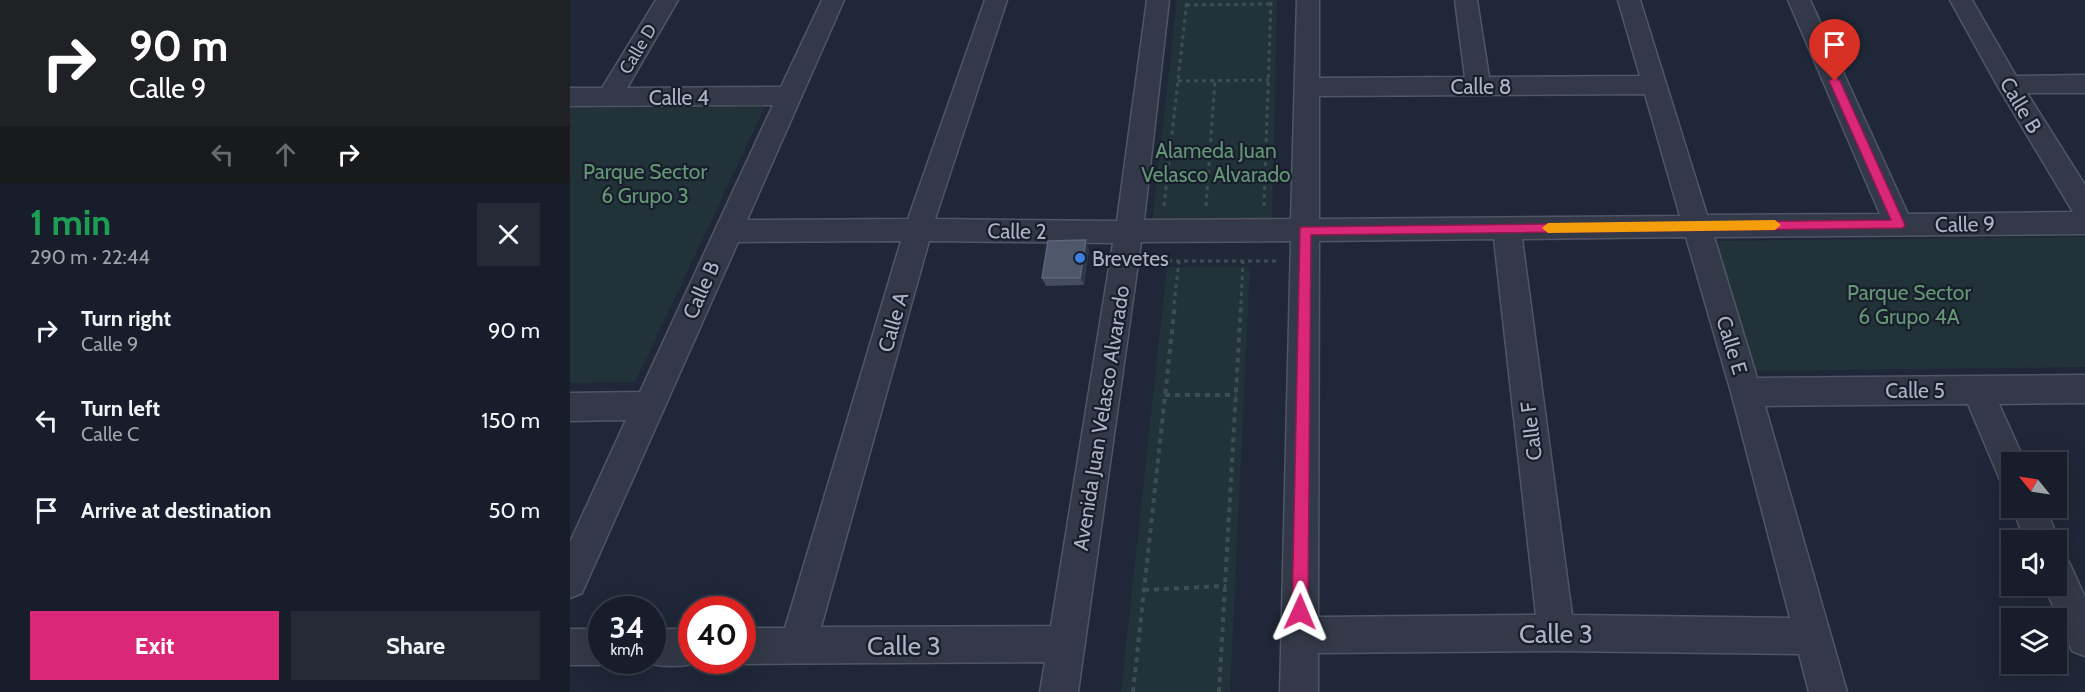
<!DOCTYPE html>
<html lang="en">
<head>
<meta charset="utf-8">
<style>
	:root { --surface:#171d2a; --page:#242a36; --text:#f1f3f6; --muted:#9ea2a8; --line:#363b47; --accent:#db2777 }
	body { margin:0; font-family:Cabin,sans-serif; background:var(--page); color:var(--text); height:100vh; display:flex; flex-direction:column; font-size:22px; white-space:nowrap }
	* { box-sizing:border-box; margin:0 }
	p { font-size:20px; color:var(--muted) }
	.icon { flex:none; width:33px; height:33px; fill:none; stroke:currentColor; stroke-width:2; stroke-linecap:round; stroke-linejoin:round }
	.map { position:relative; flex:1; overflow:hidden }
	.details { display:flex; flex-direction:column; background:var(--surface); width:570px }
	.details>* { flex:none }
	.hud { background:#202124; color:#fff; overflow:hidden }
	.needle { width:39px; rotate:300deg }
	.fabs { position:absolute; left:1431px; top:452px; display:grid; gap:12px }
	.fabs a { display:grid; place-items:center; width:66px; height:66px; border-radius:0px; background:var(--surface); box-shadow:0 6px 24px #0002,0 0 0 2px var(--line); font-size:30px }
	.speed { position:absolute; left:18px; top:596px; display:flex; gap:12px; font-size:30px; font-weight:700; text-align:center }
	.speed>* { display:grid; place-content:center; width:78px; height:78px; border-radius:50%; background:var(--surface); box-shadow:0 6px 24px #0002,0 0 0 2px var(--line); line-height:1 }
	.speed small { font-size:15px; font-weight:400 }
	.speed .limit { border:9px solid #d22; background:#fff; color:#111 }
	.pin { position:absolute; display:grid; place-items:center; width:51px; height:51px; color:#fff; margin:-62px -26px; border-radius:50% 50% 50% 0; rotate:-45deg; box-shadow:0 0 6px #0007 }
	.pin .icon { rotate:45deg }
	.me { position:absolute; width:66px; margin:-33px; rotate:1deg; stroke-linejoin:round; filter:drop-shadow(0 0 4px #0008) }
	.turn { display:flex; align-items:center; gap:21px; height:126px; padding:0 30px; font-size:27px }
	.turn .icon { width:78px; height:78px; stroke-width:2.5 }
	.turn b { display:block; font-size:42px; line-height:51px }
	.lanes { display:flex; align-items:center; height:57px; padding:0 30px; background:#0003; justify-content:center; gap:30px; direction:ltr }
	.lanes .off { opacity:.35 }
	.round { display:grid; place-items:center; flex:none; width:63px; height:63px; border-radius:0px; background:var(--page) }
	.headline { display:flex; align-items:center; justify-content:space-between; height:102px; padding:0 30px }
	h1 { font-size:36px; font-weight:700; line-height:45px; color:#1e9e55 }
	.cta { display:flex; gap:12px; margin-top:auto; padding:12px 30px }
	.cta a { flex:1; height:69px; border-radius:0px; background:var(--accent); color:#fff; font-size:24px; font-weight:700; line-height:69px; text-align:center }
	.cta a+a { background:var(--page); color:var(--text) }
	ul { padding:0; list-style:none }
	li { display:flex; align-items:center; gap:18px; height:90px; padding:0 30px }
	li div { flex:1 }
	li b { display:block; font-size:22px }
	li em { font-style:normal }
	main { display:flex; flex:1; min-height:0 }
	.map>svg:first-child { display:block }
</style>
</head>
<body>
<main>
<section class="details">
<div class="hud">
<div class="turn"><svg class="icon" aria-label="right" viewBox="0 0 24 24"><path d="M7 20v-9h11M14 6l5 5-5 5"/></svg><div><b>90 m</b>Calle 9</div></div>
<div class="lanes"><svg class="icon off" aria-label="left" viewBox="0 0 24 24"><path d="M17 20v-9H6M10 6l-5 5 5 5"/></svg><svg class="icon off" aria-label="ahead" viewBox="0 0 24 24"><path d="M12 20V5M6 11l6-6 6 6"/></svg><svg class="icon" aria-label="right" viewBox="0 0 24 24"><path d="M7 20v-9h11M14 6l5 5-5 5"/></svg></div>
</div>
<div class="headline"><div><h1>1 min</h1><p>290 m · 22:44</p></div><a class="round"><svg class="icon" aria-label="close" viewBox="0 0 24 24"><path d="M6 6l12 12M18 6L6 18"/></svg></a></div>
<ul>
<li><svg class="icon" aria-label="right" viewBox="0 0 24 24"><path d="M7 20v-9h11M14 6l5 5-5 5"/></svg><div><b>Turn right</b><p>Calle 9</p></div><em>90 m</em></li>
<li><svg class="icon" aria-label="left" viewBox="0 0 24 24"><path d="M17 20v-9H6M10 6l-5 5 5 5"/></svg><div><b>Turn left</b><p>Calle C</p></div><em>150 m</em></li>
<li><svg class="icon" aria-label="arrive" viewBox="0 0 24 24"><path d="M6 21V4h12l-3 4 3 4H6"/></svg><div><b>Arrive at destination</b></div><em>50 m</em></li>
</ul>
<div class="cta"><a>Exit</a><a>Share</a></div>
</section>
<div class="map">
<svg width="1515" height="692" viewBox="0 0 1515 692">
	<rect width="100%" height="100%" fill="#1f2738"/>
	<g fill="#213339">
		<path d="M607,0h100l-5,221 -120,2z"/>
		<path d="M195,107l-130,275 -65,1v-275z"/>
		<path d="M1515,237v130l-332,4 -39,-130z"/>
		<path d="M680,266l-20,426h-109l46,-425z"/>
	</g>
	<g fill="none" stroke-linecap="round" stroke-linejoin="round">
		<g stroke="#505666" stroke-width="3">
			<g id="minor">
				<path d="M86,0h22l-51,88 154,-1 41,-87h22l-97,220 161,-1 77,-219h22l-72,219 182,2 30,-221h22l-25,220 147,-1 6,-219h22v78l146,-1 -10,-77h22l12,77 151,-1 -22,-76h22l67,215 173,-1 -92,-214h22l98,214 165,-2 -76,-127 -47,-85h22l44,76 69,-1v18h-58l58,92v49l-371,3 43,141 328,-3v28l-86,1 26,58h-13v22l-12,-4 -32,-76 -203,2 82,286h-38l-10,-38 -243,-3 -238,2v39h-38l11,-451 -150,1 -63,450h-38l5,-30 -303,2 -10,-4h10v-32h43l116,-387 -163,1 -156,351 -12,5v-56l56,-122 -56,1v-28l70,-1 133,-287 -203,1v-18h32zM1075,94l35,122 -361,3v-123zM1116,237l45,155 59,226 -218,-3 -50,-376zM924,239l42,376 -218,2 1,-376zM359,241l184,2 -62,383 -230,1z"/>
				<path d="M1442,507h33l14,33 -3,6v-6h-31z"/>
				<path d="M1486,555l12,5 17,37v59l-13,-5 -28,-66h12z"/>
				<path d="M0,629h32v31h12l-12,5h-32z"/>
				<path d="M82,629h40v31h12c-19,8 -45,8 -64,0h12z"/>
			</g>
		</g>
		<g stroke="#3b4f53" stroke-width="3" stroke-dasharray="4 4" stroke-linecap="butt">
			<path d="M616,5l85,-1"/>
			<path d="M608,81l91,-1"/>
			<path d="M594,206l23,-206"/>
			<path d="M636,206l9,-126"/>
			<path d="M694,206l7,-206"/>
			<path d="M582,261h125"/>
			<path d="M604,304l5,-43"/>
			<path d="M671,304l2,-43"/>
		</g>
		<g stroke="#3b4f53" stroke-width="4" stroke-dasharray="5 5" stroke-linecap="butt">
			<path d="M595,395h71"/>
			<path d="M574,590l82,-4"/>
			<path d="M563,692l42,-389"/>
			<path d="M649,692l22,-389"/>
		</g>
		<use href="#minor" fill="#333948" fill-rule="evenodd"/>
	</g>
	<path fill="#434c60" d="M519,248l-5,37 -38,1 -4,-8z"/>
	<path fill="#30384b" d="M516,240l3,8 -5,37 -4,-7z"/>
	<path fill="#4e576b" stroke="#5d6579" stroke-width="1.5" d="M516,240l-6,38h-38l6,-37z"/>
	<path fill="#db2777" stroke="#8e194d" stroke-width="1.5" d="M1265,77l5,4 65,144 -2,3 -592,7 -3,377 -2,6 -6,2 -6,-2 -2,-6 8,-385 591,-7 -62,-139z"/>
	<path fill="#f59e0b" d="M1205,220l6,5 -6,5 -227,3 -6,-5 6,-5z"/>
	<circle fill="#3f7fe0" stroke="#181e2c" stroke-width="2" cx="510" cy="258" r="6"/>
	<g text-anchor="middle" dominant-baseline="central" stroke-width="4.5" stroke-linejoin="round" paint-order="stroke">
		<g font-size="18" fill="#adb3c5" stroke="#181e2c">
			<text transform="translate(68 49) rotate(-59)">Calle D</text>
		</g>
		<g font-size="21" fill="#adb3c5" stroke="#181e2c">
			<text x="911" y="86">Calle 8</text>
			<text x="109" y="97">Calle 4</text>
			<text transform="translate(1451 105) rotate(59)">Calle B</text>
			<text transform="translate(1395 224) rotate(-1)">Calle 9</text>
			<text transform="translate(447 231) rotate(1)">Calle 2</text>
			<text transform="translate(131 290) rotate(-66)">Calle B</text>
			<text transform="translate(323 322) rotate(-74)">Calle A</text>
			<text transform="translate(1162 345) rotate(73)">Calle E</text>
			<text x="1345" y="390">Calle 5</text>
			<text transform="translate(531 418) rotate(-81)">Avenida Juan Velasco Alvarado</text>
			<text transform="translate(961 431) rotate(-97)">Calle F</text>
		</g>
		<g font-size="21" fill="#649675" stroke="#181e2c">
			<text x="646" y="150">Alameda Juan<tspan x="646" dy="24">Velasco Alvarado</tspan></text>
			<text x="75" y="171">Parque Sector<tspan x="75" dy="24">6 Grupo 3</tspan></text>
			<text x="1339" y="292">Parque Sector<tspan x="1339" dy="24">6 Grupo 4A</tspan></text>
		</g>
		<g font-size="21" fill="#adb3c5" stroke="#181e2c" text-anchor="start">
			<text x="522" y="258">Brevetes</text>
		</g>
		<g font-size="26" fill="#adb3c5" stroke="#181e2c">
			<text x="986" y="634">Calle 3</text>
			<text x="334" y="646">Calle 3</text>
		</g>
	</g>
</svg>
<div class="fabs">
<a><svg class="needle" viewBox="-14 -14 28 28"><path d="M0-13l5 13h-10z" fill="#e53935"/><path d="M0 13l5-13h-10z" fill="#9ea2a8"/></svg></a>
<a><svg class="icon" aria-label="sound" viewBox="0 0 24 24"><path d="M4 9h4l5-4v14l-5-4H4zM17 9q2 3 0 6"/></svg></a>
<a><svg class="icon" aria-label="layers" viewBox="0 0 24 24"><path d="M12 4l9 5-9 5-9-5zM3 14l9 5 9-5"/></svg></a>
</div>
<div class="speed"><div>34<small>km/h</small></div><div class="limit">40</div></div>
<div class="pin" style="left:1265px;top:81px;background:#d93025"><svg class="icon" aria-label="arrive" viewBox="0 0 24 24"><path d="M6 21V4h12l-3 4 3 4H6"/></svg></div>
<svg class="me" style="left:730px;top:612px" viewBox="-20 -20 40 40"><path d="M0-17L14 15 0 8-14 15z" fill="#db2777" stroke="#fff" stroke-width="4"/></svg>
</div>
</main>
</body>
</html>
